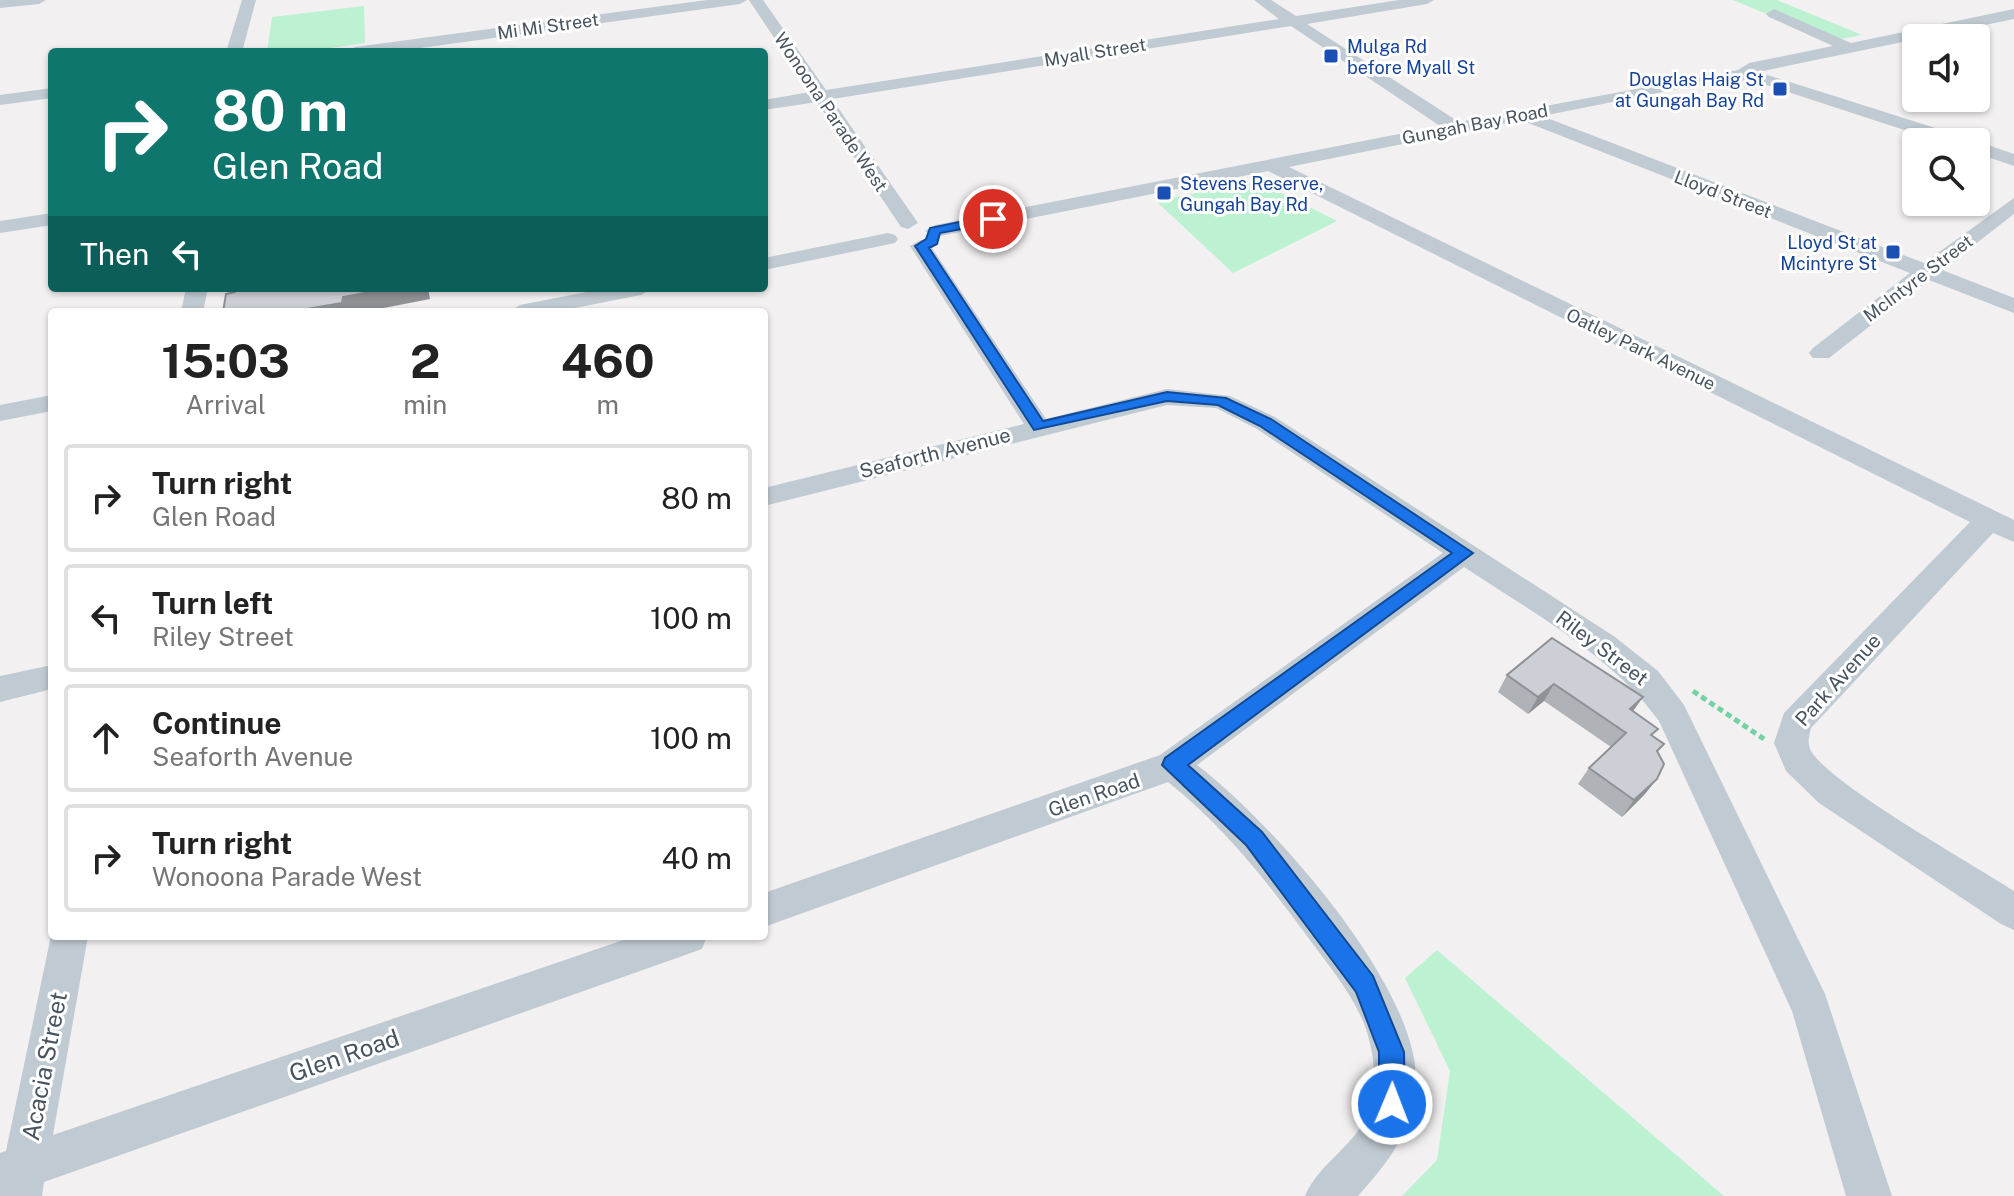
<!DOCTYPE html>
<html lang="en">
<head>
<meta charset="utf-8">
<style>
	:root { --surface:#fff; --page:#f2f2f2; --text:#222; --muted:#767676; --line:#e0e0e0 }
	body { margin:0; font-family:"Public Sans",sans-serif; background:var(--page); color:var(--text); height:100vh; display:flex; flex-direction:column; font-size:30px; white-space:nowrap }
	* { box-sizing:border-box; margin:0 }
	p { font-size:26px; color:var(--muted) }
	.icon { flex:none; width:44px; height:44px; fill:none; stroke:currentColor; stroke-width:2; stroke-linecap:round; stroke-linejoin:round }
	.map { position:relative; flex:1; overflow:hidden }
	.side { position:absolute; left:48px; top:308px; width:720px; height:632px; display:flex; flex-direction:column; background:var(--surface); border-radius:8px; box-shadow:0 2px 6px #0004 }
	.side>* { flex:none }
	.top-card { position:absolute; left:48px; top:48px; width:720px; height:244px; border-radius:8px; box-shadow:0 2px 6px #0004; background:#0f766e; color:#fff; overflow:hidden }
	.controls { position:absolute; left:1902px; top:24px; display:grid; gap:16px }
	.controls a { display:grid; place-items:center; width:88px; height:88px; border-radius:8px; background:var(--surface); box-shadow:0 2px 6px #0004; font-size:40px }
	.pin { position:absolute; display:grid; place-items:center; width:68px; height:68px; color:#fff; margin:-34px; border:4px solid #fff; border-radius:50%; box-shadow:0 2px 8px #0007 }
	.me { position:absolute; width:88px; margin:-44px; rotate:1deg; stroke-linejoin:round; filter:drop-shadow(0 0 6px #0008) }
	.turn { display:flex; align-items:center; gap:28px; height:168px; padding:0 32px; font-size:36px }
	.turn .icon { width:104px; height:104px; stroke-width:2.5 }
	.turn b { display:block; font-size:56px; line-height:68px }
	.then { display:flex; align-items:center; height:76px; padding:0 32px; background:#0003; gap:16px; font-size:30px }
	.eta { display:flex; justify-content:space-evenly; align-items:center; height:136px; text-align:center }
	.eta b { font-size:48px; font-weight:700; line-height:56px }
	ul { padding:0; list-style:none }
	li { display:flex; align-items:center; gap:24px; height:108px; margin:0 16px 12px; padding:0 16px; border:4px solid var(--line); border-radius:8px }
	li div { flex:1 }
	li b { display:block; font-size:30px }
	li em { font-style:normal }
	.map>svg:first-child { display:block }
</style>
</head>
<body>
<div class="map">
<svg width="2014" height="1196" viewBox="0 0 2014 1196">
	<rect width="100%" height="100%" fill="#f2f0f0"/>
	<g fill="#bcf2d2">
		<path d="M1733,0h44l85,35 -36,7 -1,-4z"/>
		<path d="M364,6l1,37 -64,9h-34l5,-35z"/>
		<path d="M1257,181l80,40 -104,52 -77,-72z"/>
		<path d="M1437,950l287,246h-322l35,-36 13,-89 -45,-93z"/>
	</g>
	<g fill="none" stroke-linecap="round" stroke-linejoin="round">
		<path stroke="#72d2a4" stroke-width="5" stroke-dasharray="6 4" stroke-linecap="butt" d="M1693,691l71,48"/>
		<g fill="#c0cad2" fill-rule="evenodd">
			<path d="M0,0h46l-7,4 -39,4z"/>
			<path d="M242,0h14l-14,52h-16z"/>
			<path d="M707,0h40l-7,4 -349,48h-44l8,-5z"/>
			<path d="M749,0h14l63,90 453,-71 -25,-19h17l25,16 103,-16h35l-7,4 -120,20 152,98 279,-52 11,-7 84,-17 -64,-29 -3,-3 8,-5 77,34 163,-34v10l-256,53 209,66 2,4h-28l-184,-60 -29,-3 -186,37 382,147 90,-65v16l-72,56 72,28v15l-85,-33 -100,78h-16l-4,-5 4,-5 97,-75 -389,-153 -232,47 725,353v22l-21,-9 -182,195c-2,8 -4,15 0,23 19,33 163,114 203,140v39l-13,-6 -182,-121 -33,-32 -12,-28 10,-30 186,-191 -702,-351 -333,66 -10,-6 10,-6 505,-99 -149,-100 -459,73 86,124 -10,6 -7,-2 -84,-125 -53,8v-10l46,-8z"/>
			<path d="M52,88v10l-52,7v-10z"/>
			<path d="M1976,141l38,13v12l-38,-13z"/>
			<path d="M52,213v12l-52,8v-12z"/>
			<path d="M888,233l7,2 3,4 -3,4 -131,27v-12z"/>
			<path d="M921,240l7,2 118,177 121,-30 63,7 45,21 340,220 43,34 26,34 141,289 67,202h-46l-54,-185 -133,-290c-49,-67 -126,-108 -195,-154l-267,198c74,56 219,219 219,314 1,47 -28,84 -58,117h-53c14,-34 55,-53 65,-88 8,-25 4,-54 -4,-79 -12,-34 -38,-64 -59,-93 -42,-57 -83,-109 -139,-154l-404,145v-34l396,-138 283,-202 -186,-124 -41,-21 -49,-3 -403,101v-18l260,-64 -114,-178z"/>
			<path d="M186,288h22l-5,24h-22z"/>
			<path d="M607,288h45l-11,7 -87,17h-45l11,-7z"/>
			<path d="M52,395v16l-52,10v-16z"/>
			<path d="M52,665v24l-52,13v-26z"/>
			<path d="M52,931v5h36l-35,199 582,-199h72l-5,13 -14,5 -644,228 -2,14h-42v-43l6,-2z"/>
		</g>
	</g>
	<path fill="#afb2b7" d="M1552,638l81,73 20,25 4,16v27l-13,16 -22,22 -44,-33 11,-16 22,-21 -67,-46 -16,13 -30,-22 9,-17z"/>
	<g fill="#8f9195">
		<path d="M391,288h37l2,11 -67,13h-74l54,-15z"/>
		<path d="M1554,684l-10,17 -16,13 10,-17z"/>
		<path d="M1643,697l-12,17 -1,-5z"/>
		<path d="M1657,779l-13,16 -22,22 12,-17z"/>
	</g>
	<g fill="#cccfd5" stroke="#8f9195" stroke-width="2">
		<path d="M236,288h155l-48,9 -1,6 -53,9h-66l3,-18 9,-2z"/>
		<path d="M1552,638l91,59 -13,12 28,20 -7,6 13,9 -7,7 7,13 -7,15 -23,21 -45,-32 37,-35 -72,-49 -16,13 -31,-22z"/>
	</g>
	<path fill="#1a73e8" stroke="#114b97" stroke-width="2" d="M993,215l7,4 -2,3 -58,11 -3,11 -8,4 114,173 124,-29 59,6 45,21 202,134 -285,212 74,67 111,144 31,76 1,52 -3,9 -10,4 -9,-4 -4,-9v-52l-23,-60 -110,-147 -84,-80 3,-7 287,-205 -192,-127 -42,-21 -51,-4 -133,29 -119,-184 11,-7 4,-11z"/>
	<g fill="#1a4fb4" stroke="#fff" stroke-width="3">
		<rect x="1323" y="48" width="16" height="16" rx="4"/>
		<rect x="1772" y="81" width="16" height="16" rx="4"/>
		<rect x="1156" y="185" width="16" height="16" rx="4"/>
		<rect x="1885" y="244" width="16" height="16" rx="4"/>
	</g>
	<g text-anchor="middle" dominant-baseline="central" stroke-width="6" stroke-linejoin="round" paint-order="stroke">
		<g font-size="18" fill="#47535e" stroke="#fff">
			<text transform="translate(548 26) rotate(-8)">Mi Mi Street</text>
			<text transform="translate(1095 52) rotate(-9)">Myall Street</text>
			<text transform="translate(831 112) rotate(56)">Wonoona Parade West</text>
			<text transform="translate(1475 124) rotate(-11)">Gungah Bay Road</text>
			<text transform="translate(1723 194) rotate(21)">Lloyd Street</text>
			<text transform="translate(1918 278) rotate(-37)">McIntyre Street</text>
			<text transform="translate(1641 349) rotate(26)">Oatley Park Avenue</text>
		</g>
		<g font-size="18" fill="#164399" stroke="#fff" text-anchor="start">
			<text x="1347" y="46">Mulga Rd<tspan x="1347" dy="21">before Myall St</tspan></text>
			<text x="1764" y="79" text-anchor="end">Douglas Haig St<tspan x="1764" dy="21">at Gungah Bay Rd</tspan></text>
			<text x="1180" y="183">Stevens Reserve,<tspan x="1180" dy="21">Gungah Bay Rd</tspan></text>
			<text x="1877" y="242" text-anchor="end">Lloyd St at<tspan x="1877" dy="21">Mcintyre St</tspan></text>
		</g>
		<g font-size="20" fill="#47535e" stroke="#fff">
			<text transform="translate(935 453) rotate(-14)">Seaforth Avenue</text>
			<text transform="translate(1602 648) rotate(37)">Riley Street</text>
			<text transform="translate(1838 680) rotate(-48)">Park Avenue</text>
			<text transform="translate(1094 795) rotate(-19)">Glen Road</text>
		</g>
		<g font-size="24" fill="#47535e" stroke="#fff">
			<text transform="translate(344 1055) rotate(-19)">Glen Road</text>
			<text transform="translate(44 1066) rotate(-79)">Acacia Street</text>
		</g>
	</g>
</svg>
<div class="controls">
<a><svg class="icon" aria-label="sound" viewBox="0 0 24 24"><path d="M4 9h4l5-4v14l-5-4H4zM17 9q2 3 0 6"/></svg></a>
<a><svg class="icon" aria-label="search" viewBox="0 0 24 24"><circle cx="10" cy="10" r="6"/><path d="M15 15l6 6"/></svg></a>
</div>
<div class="pin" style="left:993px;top:219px;background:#d93025"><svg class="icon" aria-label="arrive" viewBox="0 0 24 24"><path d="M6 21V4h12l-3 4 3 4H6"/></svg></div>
<svg class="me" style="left:1392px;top:1104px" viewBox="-20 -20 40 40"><circle r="17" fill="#1a73e8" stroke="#fff" stroke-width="3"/><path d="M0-11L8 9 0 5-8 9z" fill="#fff"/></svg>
<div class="top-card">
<div class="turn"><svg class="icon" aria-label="right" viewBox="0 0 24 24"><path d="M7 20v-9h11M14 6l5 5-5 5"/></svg><div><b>80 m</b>Glen Road</div></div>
<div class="then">Then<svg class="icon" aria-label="left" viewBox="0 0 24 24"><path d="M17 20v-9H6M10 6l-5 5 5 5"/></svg></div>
</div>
<section class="side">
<div class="eta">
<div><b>15:03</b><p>Arrival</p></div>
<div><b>2</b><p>min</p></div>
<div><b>460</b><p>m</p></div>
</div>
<ul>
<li><svg class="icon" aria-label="right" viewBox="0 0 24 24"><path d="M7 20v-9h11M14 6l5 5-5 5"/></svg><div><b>Turn right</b><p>Glen Road</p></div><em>80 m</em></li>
<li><svg class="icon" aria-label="left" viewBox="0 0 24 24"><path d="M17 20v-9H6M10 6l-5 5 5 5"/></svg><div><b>Turn left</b><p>Riley Street</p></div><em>100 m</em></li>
<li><svg class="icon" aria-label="ahead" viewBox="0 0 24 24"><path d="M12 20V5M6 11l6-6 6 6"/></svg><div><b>Continue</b><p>Seaforth Avenue</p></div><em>100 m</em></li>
<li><svg class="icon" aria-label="right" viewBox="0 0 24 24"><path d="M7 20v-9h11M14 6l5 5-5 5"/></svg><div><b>Turn right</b><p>Wonoona Parade West</p></div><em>40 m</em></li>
</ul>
</section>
</div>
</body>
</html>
